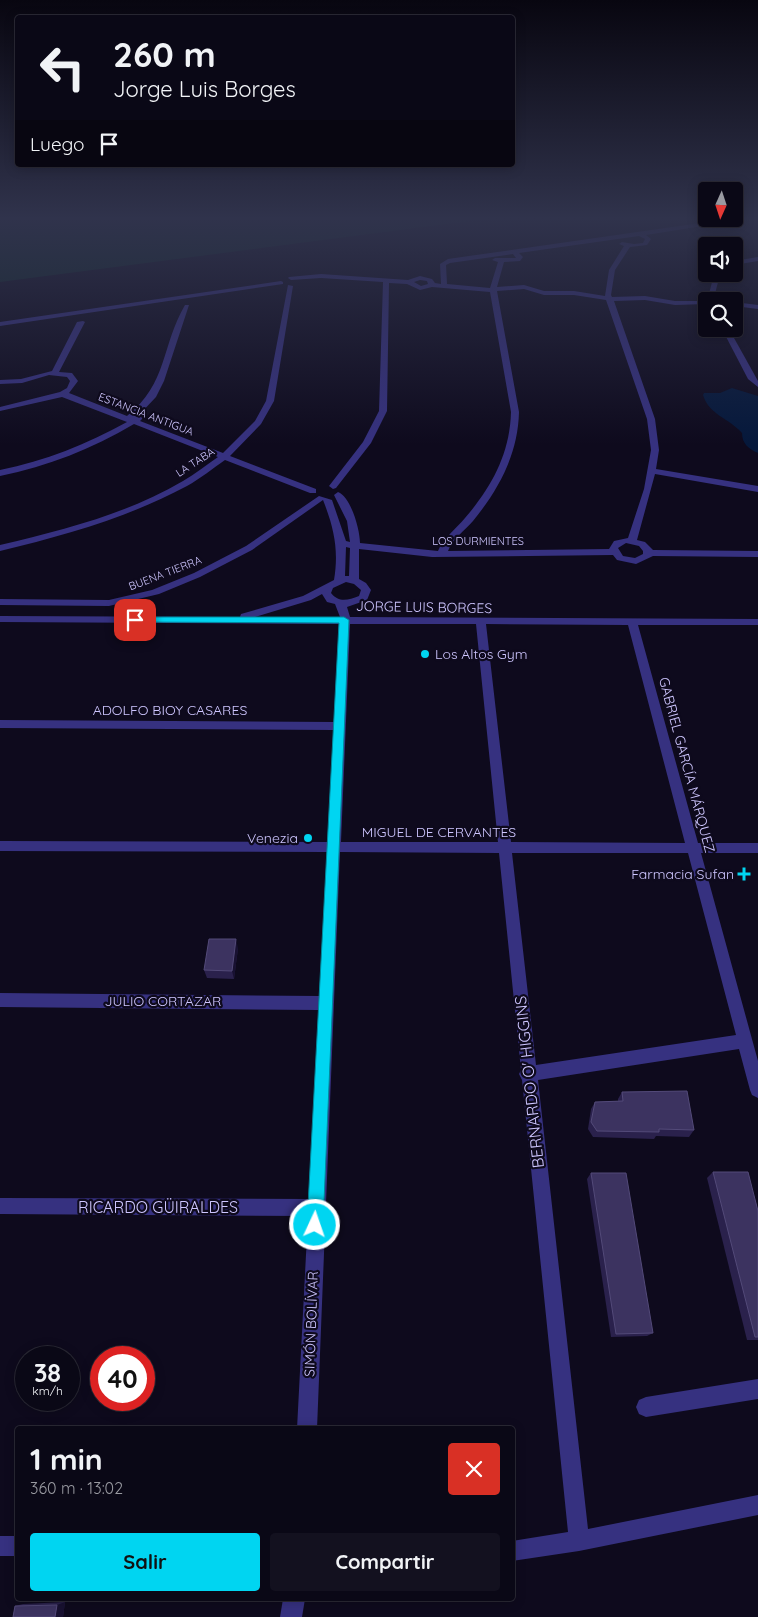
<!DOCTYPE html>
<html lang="es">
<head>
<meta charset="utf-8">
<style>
	:root { --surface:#0a0816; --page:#13111f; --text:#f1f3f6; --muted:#999aa1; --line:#2a2935; --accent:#00d5f1 }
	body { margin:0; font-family:Quicksand,sans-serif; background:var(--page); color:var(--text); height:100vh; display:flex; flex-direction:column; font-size:19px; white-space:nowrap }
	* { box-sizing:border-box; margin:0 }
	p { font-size:16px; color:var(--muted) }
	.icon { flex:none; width:28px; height:28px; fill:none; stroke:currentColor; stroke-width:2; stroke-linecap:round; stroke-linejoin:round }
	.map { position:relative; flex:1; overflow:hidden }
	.sheet { position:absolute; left:15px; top:1426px; width:500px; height:175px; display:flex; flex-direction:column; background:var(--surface); border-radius:5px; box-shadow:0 2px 12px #0003,0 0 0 1px var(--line) }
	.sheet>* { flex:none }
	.guide { position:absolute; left:15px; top:15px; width:500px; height:152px; border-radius:5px; box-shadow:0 2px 12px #0003,0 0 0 1px var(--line); background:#0a0816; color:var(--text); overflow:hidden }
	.needle { width:32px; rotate:183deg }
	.tools { position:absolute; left:698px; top:182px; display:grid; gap:10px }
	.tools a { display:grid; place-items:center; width:45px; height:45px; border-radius:5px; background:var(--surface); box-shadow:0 2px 12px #0003,0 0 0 1px var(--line); font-size:25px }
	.speed { position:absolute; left:15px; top:1346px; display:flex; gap:10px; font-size:25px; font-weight:700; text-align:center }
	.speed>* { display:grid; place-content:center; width:65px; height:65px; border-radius:50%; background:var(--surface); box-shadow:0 2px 12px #0003,0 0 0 1px var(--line); line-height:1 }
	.speed small { font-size:12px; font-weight:400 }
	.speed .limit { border:8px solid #d22; background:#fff; color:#111 }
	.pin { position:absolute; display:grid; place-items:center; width:42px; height:42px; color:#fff; margin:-21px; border-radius:10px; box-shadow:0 2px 8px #0006 }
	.me { position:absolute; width:55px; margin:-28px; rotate:3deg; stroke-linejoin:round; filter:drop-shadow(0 0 4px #0008) }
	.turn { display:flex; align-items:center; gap:18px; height:105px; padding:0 15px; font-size:22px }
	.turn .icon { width:65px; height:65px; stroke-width:2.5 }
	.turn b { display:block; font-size:35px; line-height:42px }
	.then { display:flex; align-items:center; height:48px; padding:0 15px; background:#0003; gap:10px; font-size:19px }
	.round { display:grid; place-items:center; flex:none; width:52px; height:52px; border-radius:5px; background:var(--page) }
	.overview { display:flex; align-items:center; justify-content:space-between; height:85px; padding:0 15px }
	h1 { font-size:30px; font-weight:800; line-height:38px }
	.button { display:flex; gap:10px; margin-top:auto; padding:10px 15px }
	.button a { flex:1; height:58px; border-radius:5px; background:var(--accent); color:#111; font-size:20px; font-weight:800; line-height:58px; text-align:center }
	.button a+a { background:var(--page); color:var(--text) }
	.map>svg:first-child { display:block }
</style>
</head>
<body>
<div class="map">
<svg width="758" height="1617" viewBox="0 0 758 1617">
	<rect width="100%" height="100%" fill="#0e0a1d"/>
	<path fill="#0d2727" d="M0,218h493l-493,64z"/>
	<path fill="#05183b" d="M732,388l26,8v57c-9,-4 -16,-9 -16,-20 -13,-15 -33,-18 -39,-38l1,-2h16z"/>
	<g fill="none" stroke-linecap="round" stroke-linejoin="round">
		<g fill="#363180" fill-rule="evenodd">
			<path d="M735,218h18l-107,17 5,4 -4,6 -17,2 -15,23 -4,25 1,2 33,-1 30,5h33l-2,3 -31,1 -30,-5 -31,1 41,118 4,31 -3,19 102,17v6l-103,-18 -18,66 8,2 8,8 105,1v6l-105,-1 -17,8 -19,-4 -4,-5 -181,2 -73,-8v30l7,4 5,7 -4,10 -20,7 3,10 408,2v6h-120l60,218h60v10h-57l57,208v37l-6,-3 -2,-5 -11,-41 -201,31 50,449 170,-34v20l-179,36 -67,10v-20l56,-9 -46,-452 -3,-6 2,-4 -22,-217 -159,-1 -23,577h-20l11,-213 -308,-2v-16l309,1 10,-189 -319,-3v-14l320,3 7,-144 -327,-1v-10l328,1 6,-112 -334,-2v-8l334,2 5,-98 -339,-2v-6l240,1 1,-3 62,-18 31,-16c5,-30 0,-52 -11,-80l-71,50 -52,27 -41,17 -50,12 -109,-1v-6l109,1 43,-10 42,-17 52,-27 73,-50 13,4 14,41 4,1 -3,-21 -13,-26 4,-3c13,5 22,38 22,51l78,8c5,-13 19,-23 27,-33 27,-31 45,-65 46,-106l-21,-120 -58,-5 -12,3 -13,-6 -18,-1 -2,128 -16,32 -35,45 -3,1 -4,-3 34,-44 16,-31 4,-129 -62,-4 -30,2 -3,-2 1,-1 32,-3 87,6 12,-4 12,3 3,4 6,1 -1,-20 8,-5zM639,236l6,3 -2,4 -9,1 -12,-2 -3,2 5,2 -15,24 -4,26 -31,-5h-30l-20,-6 -27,2 7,-25 16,-1 3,-4 -4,-4zM513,254l3,4h-21l-3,2 6,2 -8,26 -43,-4 -1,-19 4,-2zM420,280l7,1 1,3 -7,2 -7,-4zM524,289l20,6h30l32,5 41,119 4,31 -7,39 -16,49 -14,3 -5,8 -161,2c4,-11 17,-21 25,-30 26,-32 45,-67 46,-109l-22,-121zM626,543l13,3 4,5v3l-8,4 -12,-2 -5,-8zM346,547l4,1 -1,28h-4zM346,582l8,2 7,6 -2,6c-11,4 -20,7 -28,-3l2,-5zM322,594l5,8 8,2 5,13h-85l56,-17zM350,624h126l22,218h-157zM486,624l142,1 57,218 -174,-1zM512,853h176l48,182 -200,30z"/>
			<path d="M758,257v4l-24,4v-4z"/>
			<path d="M714,274h6l-5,20 1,7h-6l-1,-7z"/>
			<path d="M281,281l2,1v2l-283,42v-4z"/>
			<path d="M288,285l5,1 -19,115 -13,23 -31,32 86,33v4h-6l-85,-33c-12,8 -25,19 -38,26 -60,32 -121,49 -187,65v-6c63,-15 127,-31 183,-64 12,-7 23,-16 35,-24l-84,-33c-42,25 -86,42 -134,52v-6c45,-9 87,-26 127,-48l-65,-25 -62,14v-4l60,-15 7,-4 3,-7 -3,-4 -18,-2 -27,8 -22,1v-4l21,-1 31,-8 25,-49 6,-1 2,1 -26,50 13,1 6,8 -9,12 58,23c41,-33 34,-70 58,-111h4l-25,76 -8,16 -18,19 5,2 -3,3 83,32 32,-32 11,-20z"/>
			<path d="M734,302l24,3v4l-24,-3z"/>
			<path d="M722,329h7l29,52v6l-10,-8z"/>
			<path d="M758,1379v20l-112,18 -7,-3 -3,-7 3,-7 7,-3z"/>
			<rect x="0" y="1536" width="18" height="20"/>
			<path d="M283,1599h22l-3,18h-22z"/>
		</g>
	</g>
	<g fill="#2a214c">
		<path d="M238,948l-4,31 -27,-1 -3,-8z"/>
		<path d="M622,1092l72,38 -5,7 -33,-1 -2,3 -61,-2 -5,-8 3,-20 4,-7 23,-1v-2z"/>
		<path d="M713,1172l45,39v129h-11l-40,-162z"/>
		<path d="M591,1173l62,160 -6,3 -36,1 -24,-158z"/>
		<path d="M65,1602l-2,15h-50l2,-11 8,-2z"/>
	</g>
	<g fill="#181131">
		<path d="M236,939l2,9 -4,31 -2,-8z"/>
		<path d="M65,1602l-2,15h-8l2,-12z"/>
	</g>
	<g fill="#3c3360" stroke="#534a79">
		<path d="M209,939h27l-4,32 -28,-1z"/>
		<path d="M687,1091l7,39 -35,-1v3l-62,-1 -6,-9 4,-20 28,-1 -1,-9z"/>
		<path d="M713,1172h35l10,39v126h-3z"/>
		<path d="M591,1173h35l27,160 -37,1z"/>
		<path d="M57,1605l-2,12h-42l2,-11z"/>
	</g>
	<linearGradient id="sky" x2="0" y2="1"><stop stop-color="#080610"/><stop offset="0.49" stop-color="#30334c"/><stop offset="1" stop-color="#30334c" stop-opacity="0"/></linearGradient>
	<rect width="758" height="445" fill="url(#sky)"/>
	<path fill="#00d5f1" stroke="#008a9d" d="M135,617h209l5,3 -26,605 -3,5 -5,2 -6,-2 -2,-5 32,-602 -207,-1v-4z"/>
	<g fill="#00d5f1" stroke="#0e0a1d" stroke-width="2">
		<circle cx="425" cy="654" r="5"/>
		<circle cx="308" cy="838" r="5"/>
		<path d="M741.5 866.5h5v5h5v5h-5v5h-5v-5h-5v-5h5z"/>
	</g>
	<g text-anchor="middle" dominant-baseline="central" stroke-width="4.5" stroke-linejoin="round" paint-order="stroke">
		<g font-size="11" fill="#cec6ff" stroke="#0e0a1d">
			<text transform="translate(146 414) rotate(21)">ESTANCIA ANTIGUA</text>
			<text transform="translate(195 462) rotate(-33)">LA TABA</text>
			<text x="478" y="541">LOS DURMIENTES</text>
			<text transform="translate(165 573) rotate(-21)">BUENA TIERRA</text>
		</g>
		<g font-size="14" fill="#cec6ff" stroke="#0e0a1d">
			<text transform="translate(424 607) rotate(1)">JORGE LUIS BORGES</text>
			<text x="170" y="710">ADOLFO BIOY CASARES</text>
			<text transform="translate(687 765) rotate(75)">GABRIEL GARCÍA MÁRQUEZ</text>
			<text x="439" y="832">MIGUEL DE CERVANTES</text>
			<text x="163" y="1001">JULIO CORTAZAR</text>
			<text transform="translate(311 1324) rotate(-88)">SIMÓN BOLÍVAR</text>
		</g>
		<g font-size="14" fill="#cec6ff" stroke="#0e0a1d" text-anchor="end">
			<text x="435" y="654" text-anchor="start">Los Altos Gym</text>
			<text x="298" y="838">Venezia</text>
			<text x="734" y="874">Farmacia Sufan</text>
		</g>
		<g font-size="16" fill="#cec6ff" stroke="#0e0a1d">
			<text transform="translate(529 1082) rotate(-96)">BERNARDO O' HIGGINS</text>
			<text x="158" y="1207">RICARDO GÜIRALDES</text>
		</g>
	</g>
</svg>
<div class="tools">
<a><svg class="needle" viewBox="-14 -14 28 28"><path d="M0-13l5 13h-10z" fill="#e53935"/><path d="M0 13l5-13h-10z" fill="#999aa1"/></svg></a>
<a><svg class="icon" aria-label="sound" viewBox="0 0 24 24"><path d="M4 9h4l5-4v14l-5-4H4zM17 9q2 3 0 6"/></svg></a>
<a><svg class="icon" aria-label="search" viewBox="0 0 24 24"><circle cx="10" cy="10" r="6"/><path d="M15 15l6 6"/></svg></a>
</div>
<div class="speed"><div>38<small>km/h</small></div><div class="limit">40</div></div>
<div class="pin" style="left:135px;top:620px;background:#d93025"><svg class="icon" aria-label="arrive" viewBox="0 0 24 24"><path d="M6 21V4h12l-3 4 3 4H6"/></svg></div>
<svg class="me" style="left:315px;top:1225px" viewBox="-20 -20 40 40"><circle r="17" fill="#00d5f1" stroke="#fff" stroke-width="3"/><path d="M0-11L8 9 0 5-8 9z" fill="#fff"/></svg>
<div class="guide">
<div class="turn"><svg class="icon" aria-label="left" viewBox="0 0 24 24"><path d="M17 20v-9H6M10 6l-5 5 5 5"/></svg><div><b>260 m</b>Jorge Luis Borges</div></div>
<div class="then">Luego<svg class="icon" aria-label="arrive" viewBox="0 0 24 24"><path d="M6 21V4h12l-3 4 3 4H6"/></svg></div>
</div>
<section class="sheet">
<div class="overview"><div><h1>1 min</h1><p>360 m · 13:02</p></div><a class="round" style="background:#d93025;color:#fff"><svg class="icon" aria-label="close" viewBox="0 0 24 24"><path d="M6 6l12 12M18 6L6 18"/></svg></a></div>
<div class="button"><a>Salir</a><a>Compartir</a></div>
</section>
</div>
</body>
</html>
